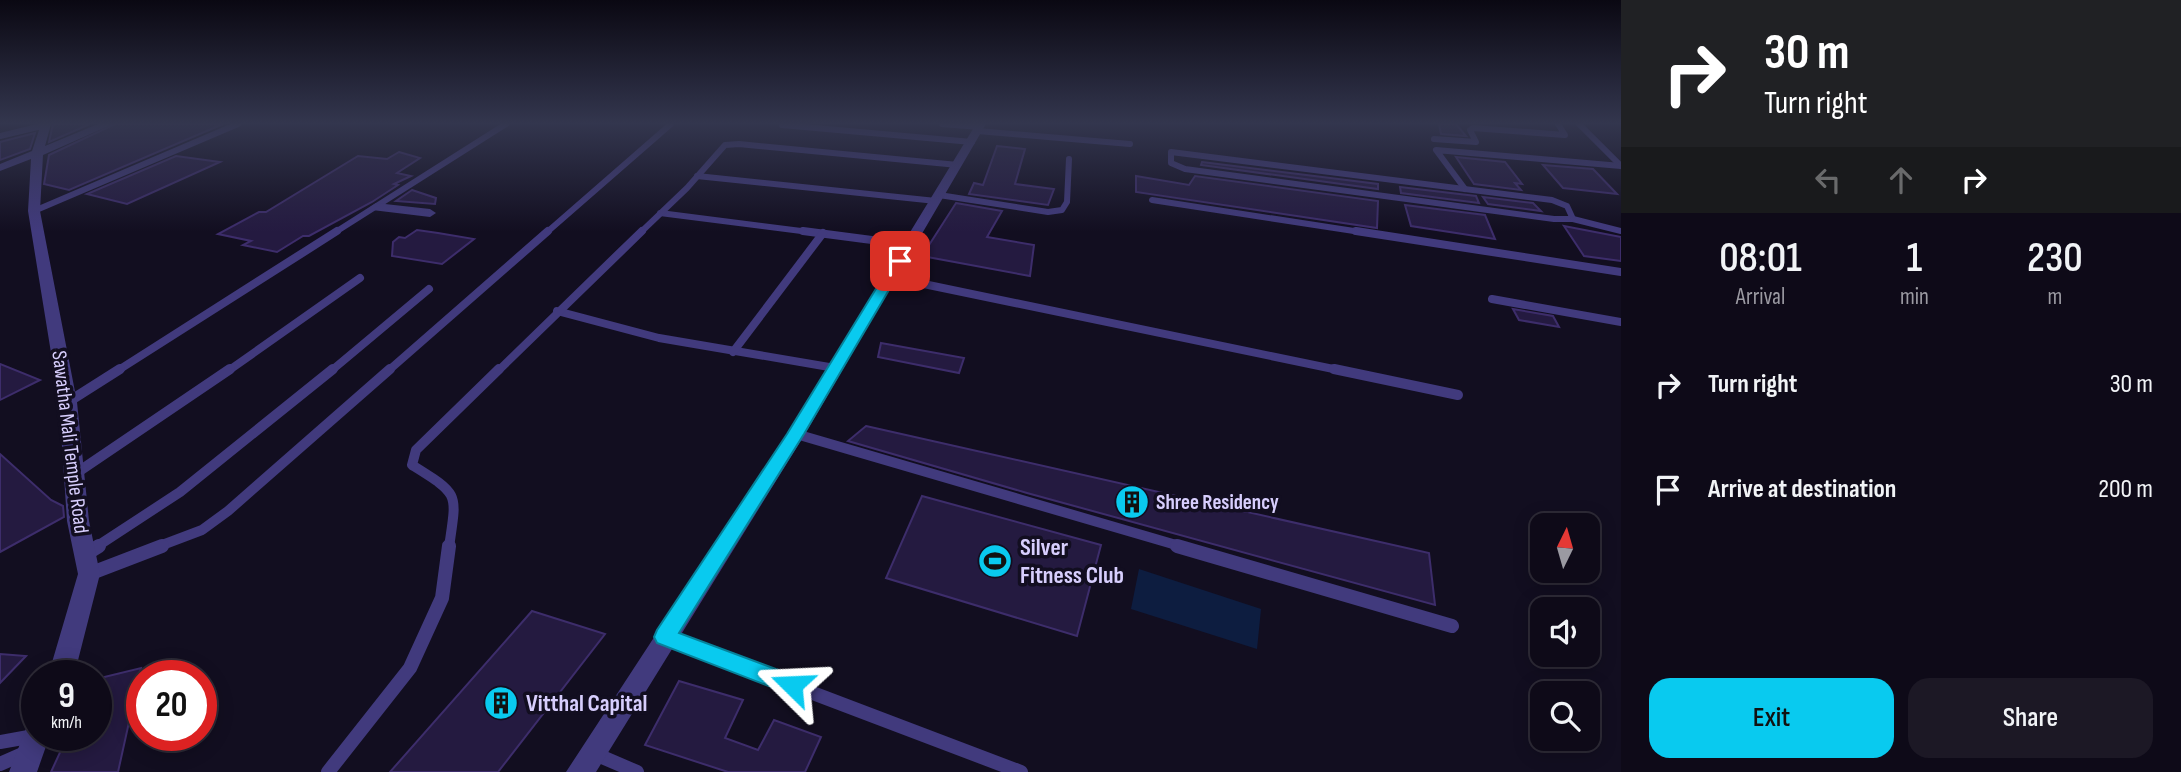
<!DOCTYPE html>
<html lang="en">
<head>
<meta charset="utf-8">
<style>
	:root { --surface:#0e0a18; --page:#1c1825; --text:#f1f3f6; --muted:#9b9aa2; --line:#2e2b37; --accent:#09caef }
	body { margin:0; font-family:"Sofia Sans Condensed",sans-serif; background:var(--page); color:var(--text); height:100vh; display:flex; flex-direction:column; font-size:26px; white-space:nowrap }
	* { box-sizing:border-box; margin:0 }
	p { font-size:23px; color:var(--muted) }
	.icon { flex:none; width:38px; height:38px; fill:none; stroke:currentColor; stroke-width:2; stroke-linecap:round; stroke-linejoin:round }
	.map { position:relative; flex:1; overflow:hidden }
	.drawer { display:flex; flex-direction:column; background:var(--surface); width:560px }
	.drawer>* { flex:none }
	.guide { background:#202124; color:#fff; overflow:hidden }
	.needle { width:46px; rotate:5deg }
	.tools { position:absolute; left:1530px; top:513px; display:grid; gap:14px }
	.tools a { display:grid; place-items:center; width:70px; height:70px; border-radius:14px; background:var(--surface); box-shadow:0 4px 18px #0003,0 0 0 2px var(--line); font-size:35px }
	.speed { position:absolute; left:21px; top:660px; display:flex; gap:14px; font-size:35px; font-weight:700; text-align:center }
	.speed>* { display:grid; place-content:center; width:91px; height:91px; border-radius:50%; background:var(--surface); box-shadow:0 4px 18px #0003,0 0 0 2px var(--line); line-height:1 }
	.speed small { font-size:18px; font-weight:400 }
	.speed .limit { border:10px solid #d22; background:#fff; color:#111 }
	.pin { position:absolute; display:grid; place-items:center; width:60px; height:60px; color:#fff; margin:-30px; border-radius:14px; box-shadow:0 4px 10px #0006 }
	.me { position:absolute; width:77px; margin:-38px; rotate:291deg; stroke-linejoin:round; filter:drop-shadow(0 0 5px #0008) }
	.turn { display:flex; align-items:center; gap:24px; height:147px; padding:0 28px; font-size:32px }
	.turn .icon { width:91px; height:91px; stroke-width:2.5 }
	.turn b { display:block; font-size:49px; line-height:60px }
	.lanes { display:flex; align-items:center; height:66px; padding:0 28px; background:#0003; justify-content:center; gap:35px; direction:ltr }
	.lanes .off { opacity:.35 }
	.eta { display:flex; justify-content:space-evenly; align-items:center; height:119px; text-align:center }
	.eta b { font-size:42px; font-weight:600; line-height:49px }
	.cta { display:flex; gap:14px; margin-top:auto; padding:14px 28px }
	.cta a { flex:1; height:80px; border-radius:21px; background:var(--accent); color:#111; font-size:28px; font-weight:600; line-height:80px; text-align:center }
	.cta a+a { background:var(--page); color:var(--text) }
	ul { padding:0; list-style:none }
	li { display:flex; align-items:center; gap:21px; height:105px; padding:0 28px }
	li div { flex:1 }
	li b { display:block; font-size:26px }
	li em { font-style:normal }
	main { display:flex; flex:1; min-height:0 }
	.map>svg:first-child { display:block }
</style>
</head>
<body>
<main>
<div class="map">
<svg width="1621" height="772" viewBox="0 0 1621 772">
	<rect width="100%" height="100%" fill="#120e20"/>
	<path fill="#0d1d40" d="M1139,569l122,40 -4,40 -126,-40z"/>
	<g fill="#241a40" stroke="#3d2d6b" stroke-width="2">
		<path d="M53,124h37l-41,18z"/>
		<path d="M115,124h108l-154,66 -25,-6 5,-29z"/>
		<path d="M1439,124h17l10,12 -25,-2z"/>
		<path d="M35,133l-5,16 -30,11v-18z"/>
		<path d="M997,146l28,3 -10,35 39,5 -6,16 -79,-11 5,-11 9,2z"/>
		<path d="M399,152l21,6 -23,15 14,3 -17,8 4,1 -26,17 -63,34h-6l-26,16 -34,-7 8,-4 -33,-7 41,-22h7l92,-56 29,3z"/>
		<path d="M176,156l44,6 -93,42 -40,-10z"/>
		<path d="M1456,157l49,5 17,22 -7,-1 6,7 -47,-6z"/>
		<path d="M1202,162l176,22v5l-177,-24z"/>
		<path d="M1543,165l50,4 24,25 -54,-6z"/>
		<path d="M1136,176l53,9 6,-9 183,25 -1,27 -241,-36z"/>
		<path d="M1400,187l76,9 3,7 -78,-10z"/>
		<path d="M412,190l24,8 -1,6 -39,-3z"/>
		<path d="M1483,197l50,6 8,8 -53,-7z"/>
		<path d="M956,203l46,8 -15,26 47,8 -4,31 -108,-20z"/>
		<path d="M1405,205l80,10 10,24 -84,-13z"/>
		<path d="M1564,226l57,11v24l-37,-5z"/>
		<path d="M417,230l21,3 36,6 -32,25 -50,-8 1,-14 6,-5 6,1z"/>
		<path d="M1513,309l40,7 6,11 -40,-7z"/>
		<path d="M881,343l83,15 -5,15 -81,-16z"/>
		<path d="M0,364l40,16 -40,20z"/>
		<path d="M866,426l563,127 6,52 -408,-112 -179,-52z"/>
		<path d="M0,454l51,46 12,6 1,11 -64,35z"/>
		<path d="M922,496l179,49 -24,91 -191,-58z"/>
		<path d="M532,611l73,23 -107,138h-108z"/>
		<path d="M0,654l26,2 -26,27z"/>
		<path d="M141,668l-23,104h-67l17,-37h28v-56z"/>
		<path d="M679,681l64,19 -18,38 33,12 16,-30 47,17 -16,35h-77l-83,-27z"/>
	</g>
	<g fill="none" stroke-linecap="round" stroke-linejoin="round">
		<g stroke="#413a7d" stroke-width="6">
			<path d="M942,124l38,3"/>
			<path d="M1579,124l42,42"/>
			<path d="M782,125l190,17"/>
			<path d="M978,131l152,13"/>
			<path d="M0,136l46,-11"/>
			<path d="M1434,139l42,3 -6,-12 3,-2 92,7 -7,-11"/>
			<path d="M1171,152l381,48 15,6 6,13h-19l-369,-50 -14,-6z"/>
			<path d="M697,176l239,25"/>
			<path d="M1465,189l-29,-39 185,16"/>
			<path d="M939,195l109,17 14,-2 5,-8 2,-43"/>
			<path d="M1152,200l215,33"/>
			<path d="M34,211l204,-87"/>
			<path d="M660,213l157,20"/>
			<path d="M1573,219l48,12"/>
			<path d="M334,233l172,-109"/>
			<path d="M546,233l125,-109"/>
			<path d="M640,233l47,-45 38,-43 14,-1 219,21"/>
		</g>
		<g stroke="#413a7d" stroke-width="8">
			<path d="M803,231l107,14"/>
			<path d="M1356,231l265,41"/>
			<path d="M890,277l453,94"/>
			<path d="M1492,299l129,23"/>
			<path d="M557,311l102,27 176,30"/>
			<path d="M733,352l90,-119"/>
			<path d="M117,371l220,-140"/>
			<path d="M228,371l132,-93"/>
			<path d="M331,371l98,-82"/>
			<path d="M388,371l160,-140"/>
			<path d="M498,371l144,-140"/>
		</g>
		<g stroke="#413a7d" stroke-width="10">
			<path d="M1334,369l124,26"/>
			<path d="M68,402l52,-33"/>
			<path d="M796,434l387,113"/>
			<path d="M75,474l155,-105"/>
			<path d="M96,547l84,-55 153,-123"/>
			<path d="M157,547l45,-17 26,-19 162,-142"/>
			<path d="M449,547c8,-55 11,-52 -37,-82l4,-15 83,-81"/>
		</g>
		<g stroke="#413a7d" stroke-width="14">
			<path d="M1177,546l275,80"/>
			<path d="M86,554l13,-8"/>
			<path d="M89,574l73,-28"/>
			<path d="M665,637l356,135"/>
			<path d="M0,742l34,-6"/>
			<path d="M595,754l42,18"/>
			<path d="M0,764l25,-11"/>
			<path d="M328,772l82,-104 32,-70 7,-52"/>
		</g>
		<g fill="#413a7d" fill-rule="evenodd">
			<path d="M976,124h10l-181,310 -209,338h-30l221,-338z"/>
			<path d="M376,203l54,6 6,4 -6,4 -58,-7 -2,-3z"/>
		</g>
		<g fill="#413a7d" fill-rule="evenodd">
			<path d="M41,124h10l-6,22 53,-22h15l-70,31 -3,56 37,191 12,119 11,53 -26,102h-26l30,-102 -11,-53 -8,-119 -31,-191 3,-52 -31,12v-7l32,-13z"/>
			<path d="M37,723v12h13l-13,37h-28l18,-46z"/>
		</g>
	</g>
	<linearGradient id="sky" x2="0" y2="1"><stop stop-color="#0a0812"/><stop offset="0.53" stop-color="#33364e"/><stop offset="1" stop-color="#33364e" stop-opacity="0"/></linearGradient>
	<rect width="1621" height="232" fill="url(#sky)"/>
	<path fill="#09caef" stroke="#06839b" stroke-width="2" d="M900,257l6,4 -102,173 -125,199 121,45 4,7 -4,7 -8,3 -135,-52 -3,-6 3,-7 130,-196 106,-173z"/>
	<defs>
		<g id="building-disc" transform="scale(1.75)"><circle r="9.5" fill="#09caef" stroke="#120e20"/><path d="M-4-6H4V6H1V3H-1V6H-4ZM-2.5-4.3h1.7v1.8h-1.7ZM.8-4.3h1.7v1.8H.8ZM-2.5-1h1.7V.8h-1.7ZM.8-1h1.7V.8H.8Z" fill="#111"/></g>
		<g id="stadium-disc" transform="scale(1.75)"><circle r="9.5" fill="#09caef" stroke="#120e20"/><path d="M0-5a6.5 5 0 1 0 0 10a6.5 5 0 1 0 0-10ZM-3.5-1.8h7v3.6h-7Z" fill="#111"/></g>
	</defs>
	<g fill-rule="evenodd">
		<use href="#building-disc" x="1132" y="502"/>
		<use href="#stadium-disc" x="995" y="561"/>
		<use href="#building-disc" x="501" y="703"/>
	</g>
	<g text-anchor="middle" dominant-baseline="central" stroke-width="7" stroke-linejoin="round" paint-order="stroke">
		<g font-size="21" fill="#d7cefd" stroke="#120e20">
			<text transform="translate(70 442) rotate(83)">Sawatha Mali Temple Road</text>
		</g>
		<g font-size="21" font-weight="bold" fill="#d7cefd" stroke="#120e20" text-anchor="start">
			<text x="1156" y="502">Shree Residency</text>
		</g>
		<g font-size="24" font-weight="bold" fill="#d7cefd" stroke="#120e20" text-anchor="start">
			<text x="1020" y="547">Silver<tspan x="1020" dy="28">Fitness Club</tspan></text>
			<text x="526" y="703">Vitthal Capital</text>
		</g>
	</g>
</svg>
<div class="tools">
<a><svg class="needle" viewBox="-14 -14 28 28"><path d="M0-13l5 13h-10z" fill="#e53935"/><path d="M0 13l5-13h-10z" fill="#9b9aa2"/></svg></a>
<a><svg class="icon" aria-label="sound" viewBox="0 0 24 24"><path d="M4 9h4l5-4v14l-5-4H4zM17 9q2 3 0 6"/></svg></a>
<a><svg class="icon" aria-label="search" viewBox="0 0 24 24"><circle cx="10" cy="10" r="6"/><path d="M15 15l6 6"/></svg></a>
</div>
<div class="speed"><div>9<small>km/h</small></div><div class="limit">20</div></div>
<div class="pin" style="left:900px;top:261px;background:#d93025"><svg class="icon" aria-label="arrive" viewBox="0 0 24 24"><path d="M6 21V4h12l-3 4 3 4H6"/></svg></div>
<svg class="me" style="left:792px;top:685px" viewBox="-20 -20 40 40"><path d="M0-17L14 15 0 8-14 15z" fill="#09caef" stroke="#fff" stroke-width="4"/></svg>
</div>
<section class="drawer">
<div class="guide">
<div class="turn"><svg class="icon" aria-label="right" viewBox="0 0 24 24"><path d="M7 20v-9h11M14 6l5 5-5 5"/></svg><div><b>30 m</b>Turn right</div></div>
<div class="lanes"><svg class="icon off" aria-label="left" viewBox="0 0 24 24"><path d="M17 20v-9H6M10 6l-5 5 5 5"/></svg><svg class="icon off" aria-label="ahead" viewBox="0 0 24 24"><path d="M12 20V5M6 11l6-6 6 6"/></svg><svg class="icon" aria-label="right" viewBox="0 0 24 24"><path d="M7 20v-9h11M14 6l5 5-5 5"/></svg></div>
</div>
<div class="eta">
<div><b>08:01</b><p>Arrival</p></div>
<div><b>1</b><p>min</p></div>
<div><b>230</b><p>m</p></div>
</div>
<ul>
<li><svg class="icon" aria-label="right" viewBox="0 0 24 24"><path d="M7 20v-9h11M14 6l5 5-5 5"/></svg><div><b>Turn right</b></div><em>30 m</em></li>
<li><svg class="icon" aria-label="arrive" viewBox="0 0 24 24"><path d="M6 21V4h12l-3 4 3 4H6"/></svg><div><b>Arrive at destination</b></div><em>200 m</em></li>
</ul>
<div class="cta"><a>Exit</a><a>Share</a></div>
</section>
</main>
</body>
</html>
